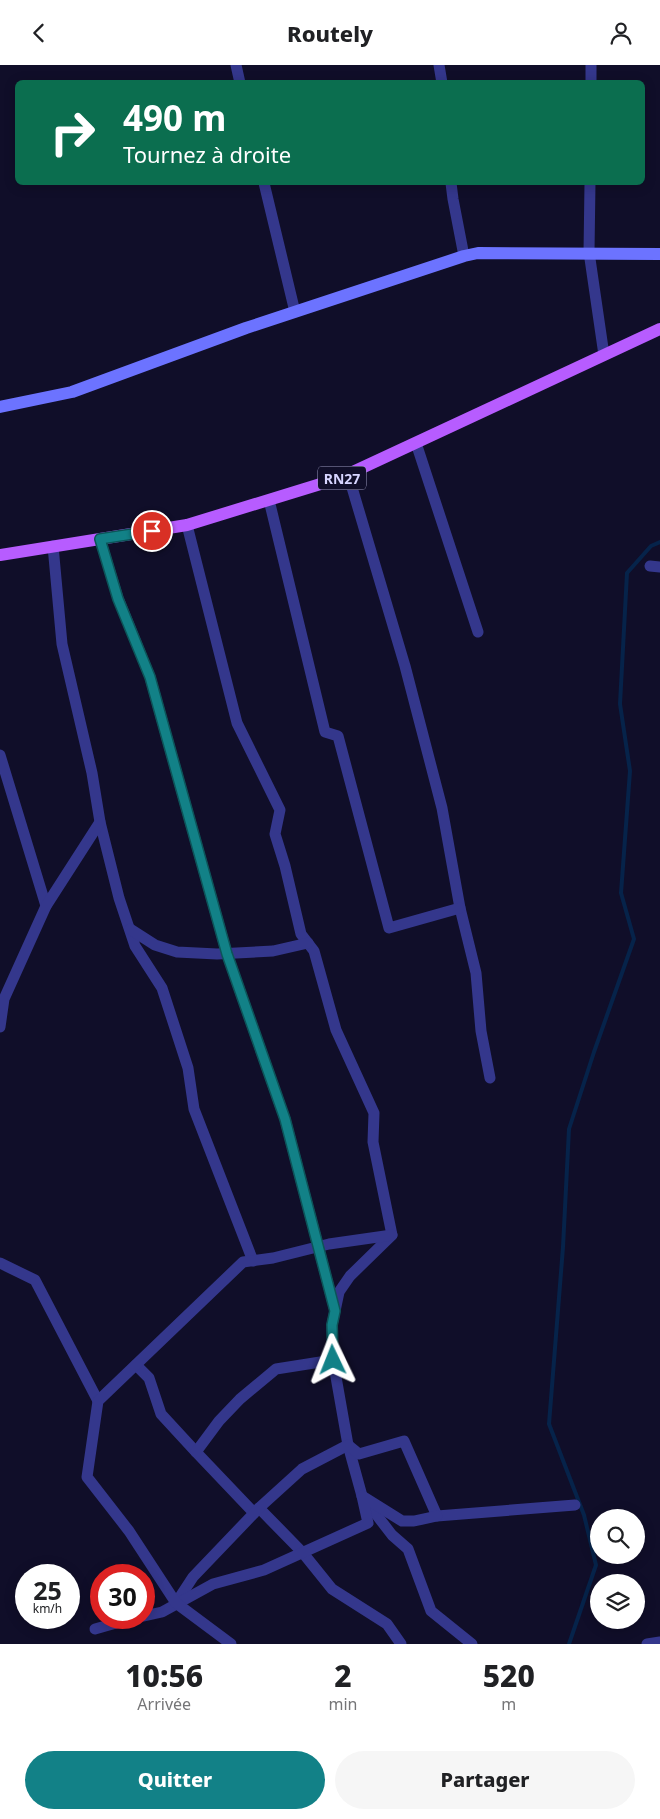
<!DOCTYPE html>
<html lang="fr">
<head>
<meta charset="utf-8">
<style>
	:root { --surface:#fff; --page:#f6f6f6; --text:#202124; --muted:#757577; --accent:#128187 }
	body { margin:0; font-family:"Noto Sans",sans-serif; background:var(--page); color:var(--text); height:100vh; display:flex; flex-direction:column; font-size:19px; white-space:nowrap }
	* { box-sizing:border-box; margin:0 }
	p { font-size:16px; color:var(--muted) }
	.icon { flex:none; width:28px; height:28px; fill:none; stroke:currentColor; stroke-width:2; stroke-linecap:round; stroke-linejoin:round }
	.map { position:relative; height:1579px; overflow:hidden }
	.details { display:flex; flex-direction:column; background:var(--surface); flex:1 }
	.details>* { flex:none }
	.top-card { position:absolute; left:15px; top:15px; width:630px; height:105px; border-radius:8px; box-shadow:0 2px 12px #0003; background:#0b6e4f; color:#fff; overflow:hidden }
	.buttons { position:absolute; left:590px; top:1444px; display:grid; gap:10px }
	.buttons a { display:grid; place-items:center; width:55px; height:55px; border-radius:50%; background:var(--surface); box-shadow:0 2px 12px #0003; font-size:25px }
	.speed { position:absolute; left:15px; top:1499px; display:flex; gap:10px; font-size:25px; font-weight:700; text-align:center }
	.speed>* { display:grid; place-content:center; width:65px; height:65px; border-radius:50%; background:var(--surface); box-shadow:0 2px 12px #0003; line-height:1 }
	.speed small { font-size:12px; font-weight:400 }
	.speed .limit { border:8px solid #d22; background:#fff; color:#111 }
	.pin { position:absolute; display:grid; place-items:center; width:42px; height:42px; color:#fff; margin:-21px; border:2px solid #fff; border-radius:50%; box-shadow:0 1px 5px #0007 }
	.me { position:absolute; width:55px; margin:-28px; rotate:358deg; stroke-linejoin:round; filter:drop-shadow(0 0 4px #0008) }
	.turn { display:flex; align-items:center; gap:18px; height:105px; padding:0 25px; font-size:22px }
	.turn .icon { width:65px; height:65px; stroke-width:2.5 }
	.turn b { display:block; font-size:35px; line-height:42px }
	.eta { display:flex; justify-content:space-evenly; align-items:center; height:85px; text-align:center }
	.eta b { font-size:30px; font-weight:800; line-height:35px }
	.action { display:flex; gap:10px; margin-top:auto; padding:10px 25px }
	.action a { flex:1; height:58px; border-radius:30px; background:var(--accent); color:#fff; font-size:20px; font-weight:800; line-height:58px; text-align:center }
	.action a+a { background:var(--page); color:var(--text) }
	header { display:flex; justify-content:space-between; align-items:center; height:65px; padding:0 25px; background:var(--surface); font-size:22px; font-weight:800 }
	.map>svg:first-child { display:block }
</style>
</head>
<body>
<header><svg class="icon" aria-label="back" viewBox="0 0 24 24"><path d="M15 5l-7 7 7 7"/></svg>Routely<svg class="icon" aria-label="person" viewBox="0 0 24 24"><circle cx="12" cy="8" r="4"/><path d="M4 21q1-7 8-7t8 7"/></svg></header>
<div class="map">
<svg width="660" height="1579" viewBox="0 0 660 1579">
	<rect width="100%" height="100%" fill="#100e29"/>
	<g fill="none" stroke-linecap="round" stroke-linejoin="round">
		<path stroke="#06234a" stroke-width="4" d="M569,1579l27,-79 -12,-50 -35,-91 14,-177 6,-118 25,-77 40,-113 -13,-46 9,-122 -10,-67 7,-131 24,-27 9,-4"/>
		<g stroke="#34378c" stroke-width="11">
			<path d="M236,0l4,18"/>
			<path d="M439,0l3,18"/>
			<path d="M591,18v-18"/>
			<path d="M264,118l31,129"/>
			<path d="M451,118l2,16 11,57"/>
			<path d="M590,118l-1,69 15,103"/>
			<path d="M416,378l62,189"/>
			<path d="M348,409l57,192 37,142 18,100 16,65 5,58 9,47"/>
			<path d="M269,435l56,232 13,4 51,192 71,-20"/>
			<path d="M187,460l50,198 43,87 -5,24 10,32 16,68 13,17 22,79 38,83 -1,29 19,93 -42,41 -11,16 -7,33 1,35 15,85 14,51 30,39 16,14 23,62 41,33"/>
			<path d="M100,474l18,59 32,79 77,277 58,165 49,188"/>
			<path d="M53,481l9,98 30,129 8,49 19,76 16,48 27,42 26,80 6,41 59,152"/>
			<path d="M650,501l10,1"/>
			<path d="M0,690l46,151"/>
			<path d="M130,864l25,16 22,7 40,2 56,-3 35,-8"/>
			<path d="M0,962l4,-28 42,-93 54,-84"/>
			<path d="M0,1198l35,17 63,121"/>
			<path d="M136,1300l13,13 12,36 35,38"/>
			<path d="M259,1443l44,45 29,36 55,35 14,20"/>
			<path d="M254,1448l-58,-61 23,-31 21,-22 36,-30 57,-9"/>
			<path d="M176,1538l17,-26 66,-69 43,-39 46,-24 11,9 45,-13 33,75 138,-11"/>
			<path d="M144,1551l18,-4 51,-28 51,-14 104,-47 -6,-27 40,25h12l23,-5"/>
			<path d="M95,1564l42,-12"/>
			<path d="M231,1579l-55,-41 -47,-72 -42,-54 11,-76 145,-139 30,-4 56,-14 63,-9"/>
			<path d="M647,1579l13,-2"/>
		</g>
		<path stroke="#6c73ff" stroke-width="12" d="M0,342l72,-15 174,-64 218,-72 14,-3 182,1"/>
		<path stroke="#b75cff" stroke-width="12" d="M0,490l187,-30 153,-47 320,-149"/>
	</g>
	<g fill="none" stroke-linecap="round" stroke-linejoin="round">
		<g stroke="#0c5458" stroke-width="12">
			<path id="route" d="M152,466l-52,8 18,60 32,78 77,277 58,165 50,192 -3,14 1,35"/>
		</g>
		<use href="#route" stroke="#128187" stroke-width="9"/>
	</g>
	<g text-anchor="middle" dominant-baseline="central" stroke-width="5" stroke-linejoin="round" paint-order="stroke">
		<rect fill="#100e29" stroke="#9b99bf" stroke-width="1" x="318" y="401.5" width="48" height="23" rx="4"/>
		<g font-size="14" font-weight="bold" fill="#d7d5ff">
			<text x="342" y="413">RN27</text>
		</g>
	</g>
</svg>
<div class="buttons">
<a><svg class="icon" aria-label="search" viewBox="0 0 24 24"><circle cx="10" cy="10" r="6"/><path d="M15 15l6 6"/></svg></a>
<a><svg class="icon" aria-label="layers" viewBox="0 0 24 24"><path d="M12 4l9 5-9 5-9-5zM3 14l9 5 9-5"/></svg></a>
</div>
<div class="speed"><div>25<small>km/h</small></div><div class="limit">30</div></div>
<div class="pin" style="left:152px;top:466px;background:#d93025"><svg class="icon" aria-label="arrive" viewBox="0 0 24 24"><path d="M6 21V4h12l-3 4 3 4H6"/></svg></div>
<svg class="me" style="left:333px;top:1295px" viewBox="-20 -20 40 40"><path d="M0-17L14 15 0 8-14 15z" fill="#128187" stroke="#fff" stroke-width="4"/></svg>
<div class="top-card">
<div class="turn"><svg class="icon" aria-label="right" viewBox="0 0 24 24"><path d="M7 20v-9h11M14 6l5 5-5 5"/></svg><div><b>490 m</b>Tournez à droite</div></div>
</div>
</div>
<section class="details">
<div class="eta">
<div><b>10:56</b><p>Arrivée</p></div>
<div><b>2</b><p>min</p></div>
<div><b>520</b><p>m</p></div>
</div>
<div class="action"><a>Quitter</a><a>Partager</a></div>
</section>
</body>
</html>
